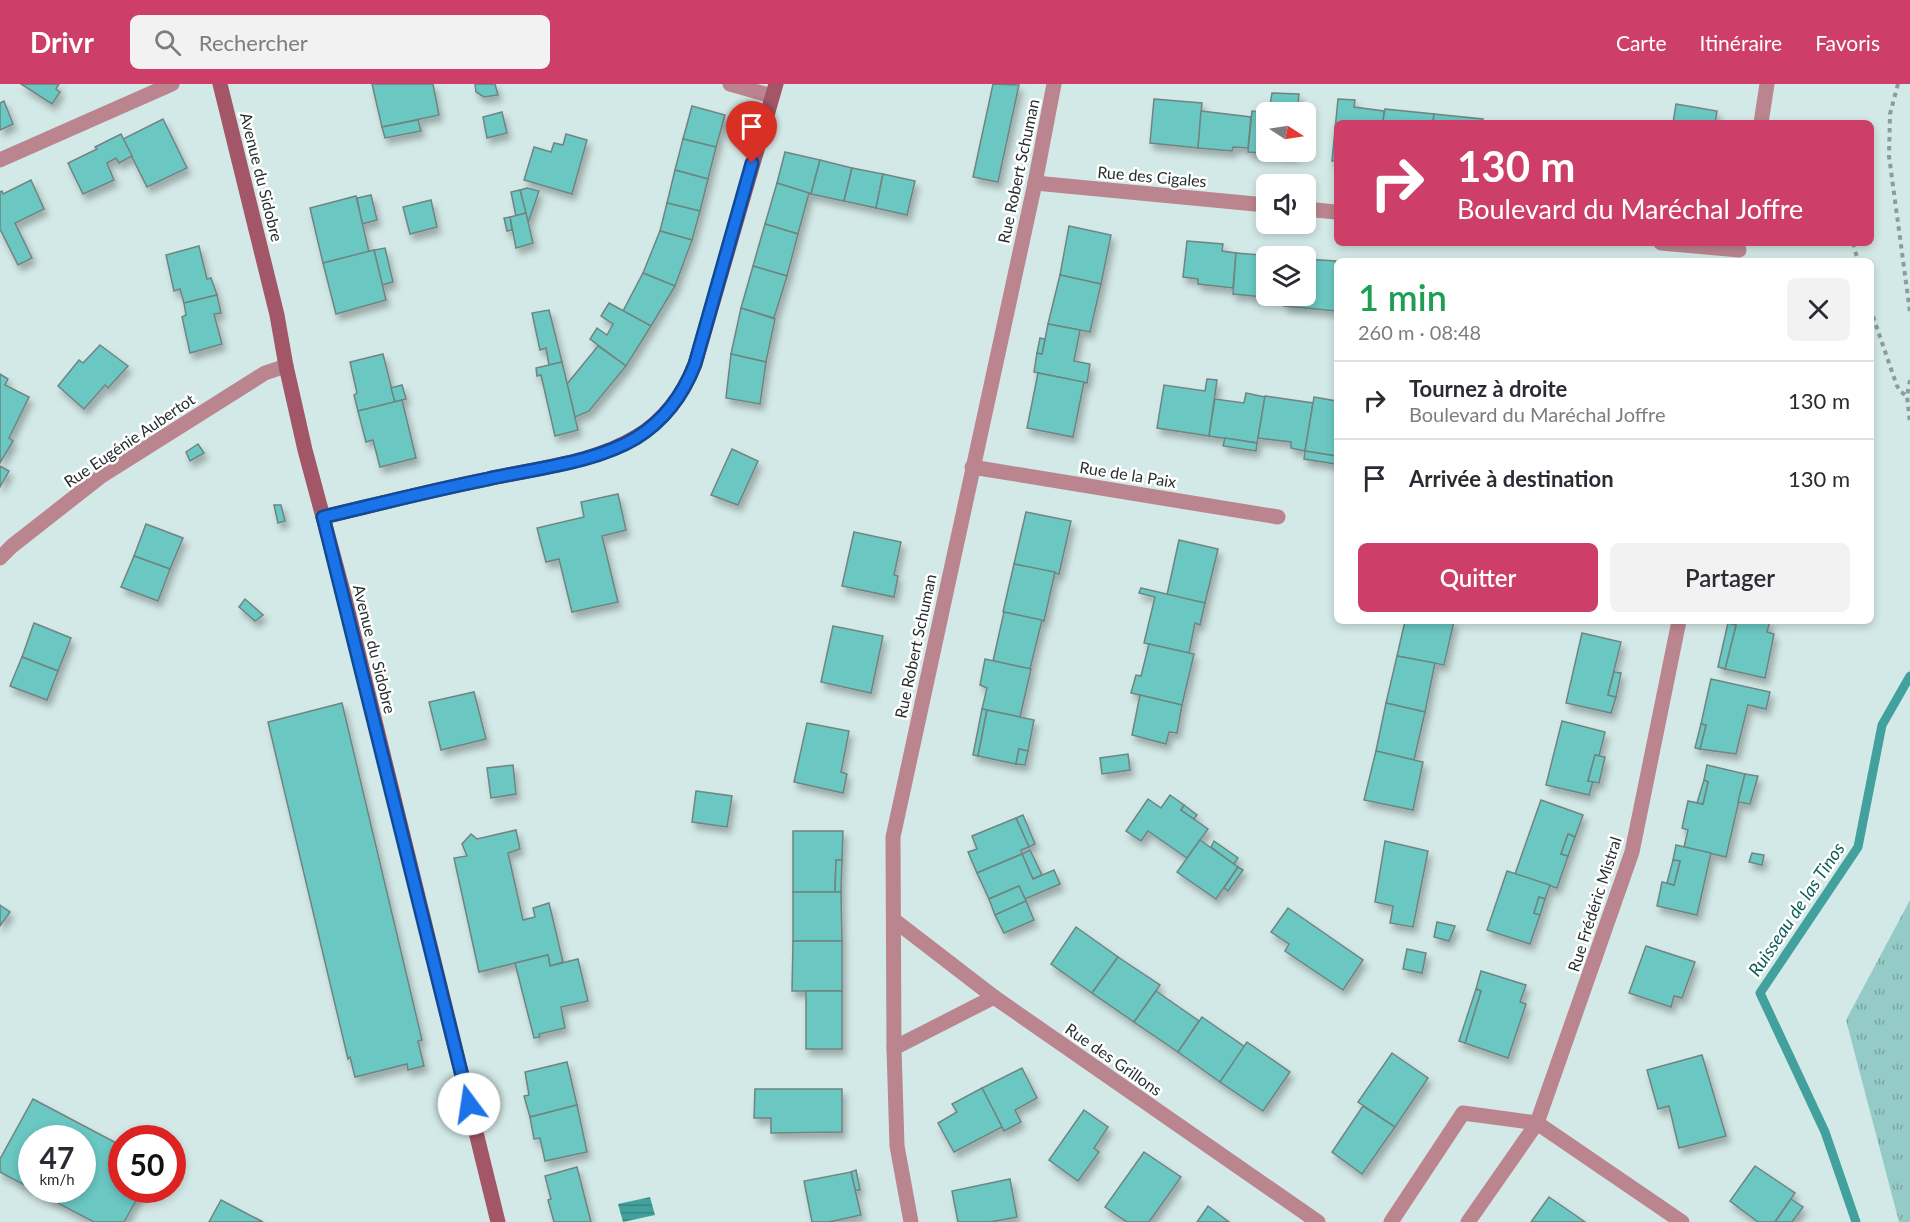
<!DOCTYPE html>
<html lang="fr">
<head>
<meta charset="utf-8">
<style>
	:root { --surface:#fff; --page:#f2f2f3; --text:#2b2b33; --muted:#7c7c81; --line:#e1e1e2; --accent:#cd3f69 }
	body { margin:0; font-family:Lato,sans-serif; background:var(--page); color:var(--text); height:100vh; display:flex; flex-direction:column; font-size:22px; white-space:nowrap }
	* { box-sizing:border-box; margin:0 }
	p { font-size:20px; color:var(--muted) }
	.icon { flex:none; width:33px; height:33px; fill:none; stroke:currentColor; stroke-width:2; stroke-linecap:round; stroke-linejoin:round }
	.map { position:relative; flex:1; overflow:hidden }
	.side { position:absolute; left:1334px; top:174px; width:540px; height:366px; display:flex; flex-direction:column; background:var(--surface); border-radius:9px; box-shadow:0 3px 9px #0003 }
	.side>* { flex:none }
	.hud { position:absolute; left:1334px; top:36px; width:540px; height:126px; border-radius:9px; box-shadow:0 3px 9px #0003; background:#cd3f69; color:#fff; overflow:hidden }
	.needle { width:39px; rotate:102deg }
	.buttons { position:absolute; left:1256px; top:18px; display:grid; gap:12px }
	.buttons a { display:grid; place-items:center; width:60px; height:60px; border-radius:9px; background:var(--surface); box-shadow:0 3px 9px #0003; font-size:30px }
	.speed { position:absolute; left:18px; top:1041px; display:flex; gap:12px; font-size:30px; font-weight:700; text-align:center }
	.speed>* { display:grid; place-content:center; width:78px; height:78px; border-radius:50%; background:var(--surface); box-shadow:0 3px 9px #0003; line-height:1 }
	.speed small { font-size:15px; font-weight:400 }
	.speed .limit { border:9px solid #d22; background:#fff; color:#111 }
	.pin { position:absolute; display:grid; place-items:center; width:51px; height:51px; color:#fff; margin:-62px -26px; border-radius:50% 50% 50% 0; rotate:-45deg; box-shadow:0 0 6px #0007 }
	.pin .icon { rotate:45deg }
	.me { position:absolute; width:66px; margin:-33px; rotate:346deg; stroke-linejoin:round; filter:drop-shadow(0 0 4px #0008) }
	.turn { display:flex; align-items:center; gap:21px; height:126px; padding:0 24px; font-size:27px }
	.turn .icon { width:78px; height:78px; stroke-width:2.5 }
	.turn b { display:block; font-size:42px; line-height:51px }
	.round { display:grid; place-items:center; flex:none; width:63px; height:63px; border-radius:9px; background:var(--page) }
	.head { display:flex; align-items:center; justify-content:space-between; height:102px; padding:0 24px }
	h1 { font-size:36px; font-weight:600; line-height:45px; color:#1e9e55 }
	.button { display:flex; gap:12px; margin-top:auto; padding:12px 24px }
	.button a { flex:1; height:69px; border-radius:9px; background:var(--accent); color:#fff; font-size:24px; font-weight:600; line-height:69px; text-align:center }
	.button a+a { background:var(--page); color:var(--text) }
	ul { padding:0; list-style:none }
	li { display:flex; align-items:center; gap:18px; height:78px; padding:0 24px; border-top:2px solid var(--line) }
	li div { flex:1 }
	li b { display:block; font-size:22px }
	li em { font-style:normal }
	header { display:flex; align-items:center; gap:36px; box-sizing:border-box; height:84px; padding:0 30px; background:var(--accent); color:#fff }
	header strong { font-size:28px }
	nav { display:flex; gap:33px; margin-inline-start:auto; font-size:21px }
	.search { width:420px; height:54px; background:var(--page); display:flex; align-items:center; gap:15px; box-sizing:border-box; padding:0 21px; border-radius:9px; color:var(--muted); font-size:22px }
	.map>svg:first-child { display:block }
</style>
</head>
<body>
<header>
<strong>Drivr</strong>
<div class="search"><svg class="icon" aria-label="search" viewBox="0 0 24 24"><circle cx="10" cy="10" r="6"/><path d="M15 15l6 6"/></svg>Rechercher</div>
<nav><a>Carte</a><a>Itinéraire</a><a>Favoris</a></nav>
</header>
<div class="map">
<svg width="1910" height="1138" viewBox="0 0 1910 1138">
	<defs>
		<pattern id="grass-tufts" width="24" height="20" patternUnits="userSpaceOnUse" patternTransform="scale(1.5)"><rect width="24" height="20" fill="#94cac7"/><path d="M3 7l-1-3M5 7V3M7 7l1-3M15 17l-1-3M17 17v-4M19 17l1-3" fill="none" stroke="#79a4a2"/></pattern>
		<pattern id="water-rules" width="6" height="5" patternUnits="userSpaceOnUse" patternTransform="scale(1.5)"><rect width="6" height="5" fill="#42a19c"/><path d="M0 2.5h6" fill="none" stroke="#378480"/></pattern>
		<filter id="shadow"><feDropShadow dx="3.5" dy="6" stdDeviation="3" flood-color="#0004"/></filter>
	</defs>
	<rect width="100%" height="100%" fill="#d3e9e7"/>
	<path fill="url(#grass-tufts)" d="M1910,816v322h-11l-53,-202z"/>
	<path fill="url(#water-rules)" d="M650,1113l5,18 -32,7 -5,-18z"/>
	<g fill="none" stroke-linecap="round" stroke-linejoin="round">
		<path stroke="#42a19c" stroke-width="9" d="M1856,1138l-31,-90 -65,-139 98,-146 24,-122 28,-49"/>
	</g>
	<g fill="#6ac7c2" stroke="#708482" stroke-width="1.5" filter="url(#shadow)">
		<path d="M21,0h38l-3,5 4,3 -8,12z"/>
		<path d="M372,0h61l6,31 -57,12z"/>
		<path d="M475,0h20l3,11 -14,2 -8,-5z"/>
		<path d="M993,0l26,1 -21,97 -25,-5z"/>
		<path d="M1272,9l27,1 -2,18h-28z"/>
		<path d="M1154,15l48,4 -4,45 -48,-5z"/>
		<path d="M1338,15l17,1 -1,7 30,4 -1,12h-47v38h-4z"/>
		<path d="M4,17l9,23 -13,6v-27z"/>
		<path d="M1676,20l41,7 -2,12h-42z"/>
		<path d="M692,22l33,9 -9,32 -33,-8z"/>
		<path d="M1385,25l49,5 -1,9 -50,-2z"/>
		<path d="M1201,27l50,6 -3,31 -15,-1 -1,4 -34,-3z"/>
		<path d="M1252,27l14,2v39h27v4l-45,-4z"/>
		<path d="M502,28l5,21 -20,5 -4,-21z"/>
		<path d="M1434,30l49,5v4h-50z"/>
		<path d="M163,35l24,49 -40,19 -24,-48z"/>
		<path d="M418,36l3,11 -36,7 -3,-11z"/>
		<path d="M121,50l11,22 -13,7 -3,-5 -9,5 7,17 -31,14 -15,-31 29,-14 -2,-2z"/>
		<path d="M566,50l21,6 -15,54 -48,-14 10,-33 17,5 3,-9 9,2z"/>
		<path d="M683,55l33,8 -8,32 -33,-9z"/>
		<path d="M785,68l35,8 -9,34 -34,-11z"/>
		<path d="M820,76l32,8 -8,33 -33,-7z"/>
		<path d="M852,84l31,6 -7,34 -32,-7z"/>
		<path d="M675,86l33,9 -8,32 -33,-8z"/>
		<path d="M883,90l32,7 -8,34 -31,-7z"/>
		<path d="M31,96l13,29 -29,14 17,35 -14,7 -18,-36v-37l2,-1 1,3z"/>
		<path d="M777,99l32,10 -11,41 -33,-10z"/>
		<path d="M527,104l12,3 -11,32 -8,-33z"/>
		<path d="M520,106l6,23 -10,3 -5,-24z"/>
		<path d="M371,111l6,25 -15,4 -5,-26z"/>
		<path d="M356,112l13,56 -46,11 -13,-55z"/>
		<path d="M431,116l6,27 -27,7 -7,-27z"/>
		<path d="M667,119l33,8 -8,29 -32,-9z"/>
		<path d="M526,129l7,30 -17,5 -6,-31z"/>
		<path d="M510,133l2,13 -5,1 -3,-13z"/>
		<path d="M765,140l33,10 -11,42 -34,-10z"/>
		<path d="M1069,142l42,9 -10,49 -41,-9z"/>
		<path d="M660,147l32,9 -17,46 -32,-13z"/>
		<path d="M1187,157l36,3 -1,7 14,2 -3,35 -35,-4v-5l-15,-2z"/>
		<path d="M199,162l8,33 4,-1 6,17 -33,8 -4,-14 -6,2 -8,-36z"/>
		<path d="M385,164l8,34 -11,3 -8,-35z"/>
		<path d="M374,166l12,50 -50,14 -13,-51z"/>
		<path d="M1236,169l37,3h-7v40h19l-1,3 -51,-5z"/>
		<path d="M1305,175l31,2v50l-52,-5 1,-10h20z"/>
		<path d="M753,182l34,10 -13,42 -33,-10z"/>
		<path d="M643,189l32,13 -24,40 -28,-15z"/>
		<path d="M1060,191l41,9 -11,48 -42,-8z"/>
		<path d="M217,211l4,18 -7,1 8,30 -32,9 -8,-36 4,-2 -2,-12z"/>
		<path d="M609,219l42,23 -25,40 -36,-27 7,-11 10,7 6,-11 -12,-8z"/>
		<path d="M741,224l34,11 -9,43 -35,-8z"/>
		<path d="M549,226l13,52 -13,3 -3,-17 -6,2 -8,-37z"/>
		<path d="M1048,240l32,6 -6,31 16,3 -3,19 -53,-11 3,-19 5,1z"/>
		<path d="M1040,254l5,1 -3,15 -5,-1z"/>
		<path d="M100,261l28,21 -20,22 -3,-3 -21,24 -26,-23 21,-26 4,3z"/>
		<path d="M598,262l28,20 -37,45 -14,6 -8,-33z"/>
		<path d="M383,270l12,48 -37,9 -4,-16 3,-2 -7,-31z"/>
		<path d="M731,270l35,8 -6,42 -34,-6z"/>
		<path d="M562,278l16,68 -23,6 -14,-61 -4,1 -1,-8z"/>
		<path d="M1038,289l46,9 -11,55 -46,-9z"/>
		<path d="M0,290l8,5 -3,6 24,12 -20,41 4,3 -13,22z"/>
		<path d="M1207,295l10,1 -8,56 -52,-8 7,-43 41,6z"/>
		<path d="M402,301l4,14 -11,3 -4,-14z"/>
		<path d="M1246,309l19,4 -8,46 -48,-7 6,-37 29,4z"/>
		<path d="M1265,312l48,7 -8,48 -14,-3v-6l-33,-4z"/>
		<path d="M1314,313l22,4v55l-31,-5z"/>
		<path d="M402,316l14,58 -36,9 -7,-27 -7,2 -8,-31z"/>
		<path d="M1225,354l32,5 -1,8 -33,-5z"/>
		<path d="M198,360l6,9 -14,8 -4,-9z"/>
		<path d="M732,365l26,12 -20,44 -27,-10z"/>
		<path d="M1305,367l31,5v8l-32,-5z"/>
		<path d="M0,382l9,5 -9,16z"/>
		<path d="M618,410l8,36 -24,6 16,66 -46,10 -13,-53 -13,3 -9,-34 47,-11 -3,-15z"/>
		<path d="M274,421h7l4,16 -7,2z"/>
		<path d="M1026,428l45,9 -12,53 -45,-10z"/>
		<path d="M146,440l37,14 -13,31 -36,-13z"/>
		<path d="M854,448l47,10 -7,33 4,1 -4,21 -52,-11z"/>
		<path d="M1179,456l39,9 -13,54 -38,-8z"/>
		<path d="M134,472l36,13 -12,32 -37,-14z"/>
		<path d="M1014,480l41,8 -11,49 -41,-9z"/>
		<path d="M1141,504l64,15 -5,22 -5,-2 -6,30 -45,-10 11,-46 -16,-4z"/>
		<path d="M245,515l18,16 -8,6 -16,-14z"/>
		<path d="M1004,528l38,8 -12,49 -37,-8z"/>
		<path d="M1405,537h49l-10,44 -47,-9z"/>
		<path d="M1728,537h42l-3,11 7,2 -9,44 -40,-9 11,-44 -8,-2z"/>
		<path d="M34,539l37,15 -13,33 -36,-14z"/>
		<path d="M1728,539l8,2 -11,44 -7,-2z"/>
		<path d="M833,542l50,10 -12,57 -50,-11z"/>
		<path d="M1582,549l39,9 -13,53 8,2 -5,16 -45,-10z"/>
		<path d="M1149,560l45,10 -12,51 -51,-12 5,-18 5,1z"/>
		<path d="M1397,572l38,7 -10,49 -39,-9z"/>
		<path d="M22,573l36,14 -11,29 -37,-14z"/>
		<path d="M985,575l46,10 -11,48 -38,-8 5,-21 -7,-3z"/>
		<path d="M1614,588l7,1 -5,24 -8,-2z"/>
		<path d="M1711,595l59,13 -4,17 -18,-4 -12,49 -36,-5 6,-24 -5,-1z"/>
		<path d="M474,608l12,47 -45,11 -12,-48z"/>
		<path d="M1140,611l42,10 -5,28 -8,-1 -3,12 -34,-9z"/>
		<path d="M342,619l80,337 -4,1 6,25 -16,4 -1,-6 -52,13 -5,-20 -2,2 -80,-337z"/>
		<path d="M1386,619l39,9 -11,48 -38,-9z"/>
		<path d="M982,625l5,1 -9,46 -5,-1z"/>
		<path d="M987,626l47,10 -6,31 -9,-2 -3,15 -38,-8z"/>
		<path d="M1562,637l43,11 -6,24 -4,-1 -7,26h5l-4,14 -43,-10z"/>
		<path d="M807,639l42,8 -8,41 6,2 -4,19 -49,-11z"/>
		<path d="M1701,640l5,1 -6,24 -5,-1z"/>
		<path d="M1019,665l9,2 -3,14 -9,-1z"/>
		<path d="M1376,667l47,11 -10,48 -49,-10z"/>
		<path d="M1128,670l2,16 -28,4 -2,-16z"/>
		<path d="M1595,671l10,2 -6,26 -11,-2z"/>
		<path d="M513,681l3,29 -25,4 -4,-30z"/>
		<path d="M1707,681l38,9 -19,83 -42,-10 4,-17 -6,-2 6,-27 15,3 5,-22 -4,-2z"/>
		<path d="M1745,690l13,2 -8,28 -12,-2z"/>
		<path d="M1704,696l4,2 -5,22 -6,-1z"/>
		<path d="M696,707l36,5 -5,31 -35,-5z"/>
		<path d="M1170,711l14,10 -3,5 27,19 -21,29 -39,-27 -7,10 -15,-10 22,-32 13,9z"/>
		<path d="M1541,716l42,15 -8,22 -7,-3 -7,20 7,2 -11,32 -42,-14z"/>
		<path d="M1184,721l13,10 -3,4 -13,-9z"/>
		<path d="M1023,731l12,29 -6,3 -13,-29z"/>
		<path d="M1016,734l13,29 -8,3 1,4 -45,19 -9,-21 9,-3 -5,-13z"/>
		<path d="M516,746l4,19 -12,4 15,67 12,-3 -2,-9 16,-5 14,59 -13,4 -2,-11 -69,17 -25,-114 13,-2 -5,-12 9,-10 6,5z"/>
		<path d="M793,747h50l-1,29h-6l-1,32h-42z"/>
		<path d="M1568,750l7,3 -7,19 -7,-2z"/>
		<path d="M1200,756l38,27 -22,32 -39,-27z"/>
		<path d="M1214,757l24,17 -4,6 -23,-17z"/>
		<path d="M1385,757l43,10 -15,76 -23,-4 3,-17 -18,-4z"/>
		<path d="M1676,761l35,8 -14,62 -40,-9 5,-24 12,3 6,-24 -7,-1z"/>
		<path d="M1030,766l12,25 -9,4 -11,-25z"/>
		<path d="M1752,769l12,2 -2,10 -13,-3z"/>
		<path d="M1022,770l11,25 21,-9 6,14 -35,15 -6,-13 -30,13 -12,-26z"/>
		<path d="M836,776h6l-1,32h-6z"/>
		<path d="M1673,776l7,1 -6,24 -7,-2z"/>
		<path d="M1238,783l5,3 -15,21 -4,-3z"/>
		<path d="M1507,787l43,14 -5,14 -6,-2 -5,16 6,2 -10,29 -43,-14z"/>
		<path d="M1019,802l7,15 -31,14 -6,-16z"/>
		<path d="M793,808h48l1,49h-49z"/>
		<path d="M1539,813l6,2 -5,16 -6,-2z"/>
		<path d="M1026,817l8,19 -30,13 -9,-18z"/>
		<path d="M0,821l10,7 -10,14z"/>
		<path d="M1288,824l75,52 -20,30 -58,-39 4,-7 -18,-12z"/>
		<path d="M1437,838l18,4 -6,15 -15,-4z"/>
		<path d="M1076,843l42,30 -26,36 -41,-29z"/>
		<path d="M793,857h49v50h-50z"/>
		<path d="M1646,862l49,16 -13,36 -8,-2 -3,11 -42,-14z"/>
		<path d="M1407,865l19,4 -4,20 -19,-4z"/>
		<path d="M548,871l2,11 28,-7 10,42 -27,6 4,21 -26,6 1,3 -6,1 -19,-75z"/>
		<path d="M1118,873l42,28 -26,37 -42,-29z"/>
		<path d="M1481,887l45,14 -6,17 6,2 -18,54 -43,-15 16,-52 -5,-2z"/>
		<path d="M1476,905l5,2 -16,52 -6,-2z"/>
		<rect x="806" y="907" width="36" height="58"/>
		<path d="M1156,907l43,30 -21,31 -44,-30z"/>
		<path d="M1202,933l43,30 -25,35 -42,-30z"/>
		<path d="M1247,958l43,30 -27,39 -43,-29z"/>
		<path d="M1392,969l36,25 -33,49 -37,-25z"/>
		<path d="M1702,971l24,81 -47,12 -10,-42 -11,3 -11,-39z"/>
		<path d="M567,978l10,43 -47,12 -6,-21 5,-1 -4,-23z"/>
		<path d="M1022,984l15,30 -22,12 6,12 -17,9 -22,-43z"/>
		<path d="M982,1004l20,39 -48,25 -16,-29 19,-11 -5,-8z"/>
		<path d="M755,1005h87v43l-71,1v-15h-17z"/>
		<path d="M33,1015l89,47v44h20l-18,32h-30l-61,-32h49v-52h-50v51l-32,-17v-13z"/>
		<path d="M577,1021l10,47 -42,9 -5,-23 -6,1 -4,-22z"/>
		<path d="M1363,1022l32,21 -33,47 -30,-22z"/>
		<path d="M1084,1026l24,17 -14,21 5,4 -21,29 -29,-21z"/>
		<path d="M1144,1068l37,25 -32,45h-22l-22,-15z"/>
		<path d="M1755,1082l40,27 -20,29h-17l-28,-21z"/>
		<path d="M577,1083l14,55h-37l-6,-22 3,-1 -6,-23z"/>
		<path d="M856,1086l4,20h-5l-4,-18z"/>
		<path d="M851,1088l10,43 -32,7h-17l-8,-41z"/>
		<path d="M1010,1095l7,38 -26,5h-33l-6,-31z"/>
		<path d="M1549,1113l36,25h-54z"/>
		<path d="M1791,1115l12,8 -11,15h-17z"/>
		<path d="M221,1116l42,22h-54z"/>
		<path d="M1208,1122l21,16h-32z"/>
	</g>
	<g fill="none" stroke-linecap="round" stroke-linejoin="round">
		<g stroke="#8b9c9a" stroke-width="4" stroke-dasharray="4.5 4.5" stroke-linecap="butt">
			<path d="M1898,0l-8,30 -1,42 21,156"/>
			<path d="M1853,159l5,18"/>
			<path d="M1870,224l27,78 4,6 6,4"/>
			<path d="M1910,296l-3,16 3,27"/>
		</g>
		<g stroke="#bb858f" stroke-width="15">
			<path d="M730,0l42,12"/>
			<path d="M1761,39l6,-39"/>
			<path d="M0,76l172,-76"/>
			<path d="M1035,99l231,22"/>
			<path d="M1305,125l31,3"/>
			<path d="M1661,159l78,7"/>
			<path d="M972,383l306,50"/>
			<path d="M0,474l12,-12 88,-69 165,-104 21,-7"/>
			<path d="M894,836l100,77 324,225"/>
			<path d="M894,964l100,-51"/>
			<path d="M911,1138l-14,-76 -3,-98 -1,-211 142,-654 19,-99"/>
			<path d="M1391,1138l72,-109 74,10 145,99"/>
			<path d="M1468,1138l69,-99 95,-271 47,-231"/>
		</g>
		<g stroke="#a25667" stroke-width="15">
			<path d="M220,0l57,231 9,51 19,84 40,149 153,623"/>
			<path d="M323,433c55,-13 110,-27 165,-38 48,-11 106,-16 148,-42 29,-17 47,-42 59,-73l81,-280"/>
		</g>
	</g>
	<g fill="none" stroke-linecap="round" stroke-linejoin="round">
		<g stroke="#114b97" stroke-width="15">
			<path id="route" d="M469,1020l-146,-587c55,-13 110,-27 165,-38 48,-11 106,-16 148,-41 29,-18 47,-43 59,-74l57,-201"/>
		</g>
		<use href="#route" stroke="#1a73e8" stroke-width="10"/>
	</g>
	<g text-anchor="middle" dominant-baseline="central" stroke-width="5" stroke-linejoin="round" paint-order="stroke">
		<g font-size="16" fill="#262f2e" stroke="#fff">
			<text transform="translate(1018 87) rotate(-78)">Rue Robert Schuman</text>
			<text transform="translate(1152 92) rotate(5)">Rue des Cigales</text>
			<text transform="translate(262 93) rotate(76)">Avenue du Sidobre</text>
			<text transform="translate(129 356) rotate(-34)">Rue Eugénie Aubertot</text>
			<text transform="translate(1128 390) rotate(9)">Rue de la Paix</text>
			<text transform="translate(915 562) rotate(-78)">Rue Robert Schuman</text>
			<text transform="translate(375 565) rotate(76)">Avenue du Sidobre</text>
			<text transform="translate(1594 820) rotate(-72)">Rue Frédéric Mistral</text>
			<text transform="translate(1114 975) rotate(35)">Rue des Grillons</text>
		</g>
		<g font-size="18" font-style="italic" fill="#0c5e5b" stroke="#fff">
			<text transform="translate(1796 825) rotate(-56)">Ruisseau de las Tinos</text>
		</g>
	</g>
</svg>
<div class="buttons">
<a><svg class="needle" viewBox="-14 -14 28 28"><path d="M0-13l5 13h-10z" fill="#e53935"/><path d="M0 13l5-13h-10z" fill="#7c7c81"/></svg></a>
<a><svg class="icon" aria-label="sound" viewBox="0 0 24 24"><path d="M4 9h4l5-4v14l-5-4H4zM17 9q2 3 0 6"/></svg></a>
<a><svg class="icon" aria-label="layers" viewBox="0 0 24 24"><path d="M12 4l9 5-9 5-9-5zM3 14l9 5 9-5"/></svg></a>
</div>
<div class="speed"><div>47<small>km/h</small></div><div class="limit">50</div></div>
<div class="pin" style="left:752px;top:79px;background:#d93025"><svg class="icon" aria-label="arrive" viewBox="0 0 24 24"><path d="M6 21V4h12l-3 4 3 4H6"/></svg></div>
<svg class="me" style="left:469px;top:1020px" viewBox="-20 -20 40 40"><circle r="19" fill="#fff"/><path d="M0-13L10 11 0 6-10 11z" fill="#1a73e8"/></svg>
<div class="hud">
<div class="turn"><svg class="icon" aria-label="right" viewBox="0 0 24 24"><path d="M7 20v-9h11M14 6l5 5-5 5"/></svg><div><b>130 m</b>Boulevard du Maréchal Joffre</div></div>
</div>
<section class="side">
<div class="head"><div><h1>1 min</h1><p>260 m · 08:48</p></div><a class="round"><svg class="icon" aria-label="close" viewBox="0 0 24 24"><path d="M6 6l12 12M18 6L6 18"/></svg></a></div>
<ul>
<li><svg class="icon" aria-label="right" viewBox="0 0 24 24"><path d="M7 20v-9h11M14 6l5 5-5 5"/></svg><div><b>Tournez à droite</b><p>Boulevard du Maréchal Joffre</p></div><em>130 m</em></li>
<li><svg class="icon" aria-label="arrive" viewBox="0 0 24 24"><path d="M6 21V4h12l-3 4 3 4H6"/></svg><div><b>Arrivée à destination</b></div><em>130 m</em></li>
</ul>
<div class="button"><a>Quitter</a><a>Partager</a></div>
</section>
</div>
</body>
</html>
